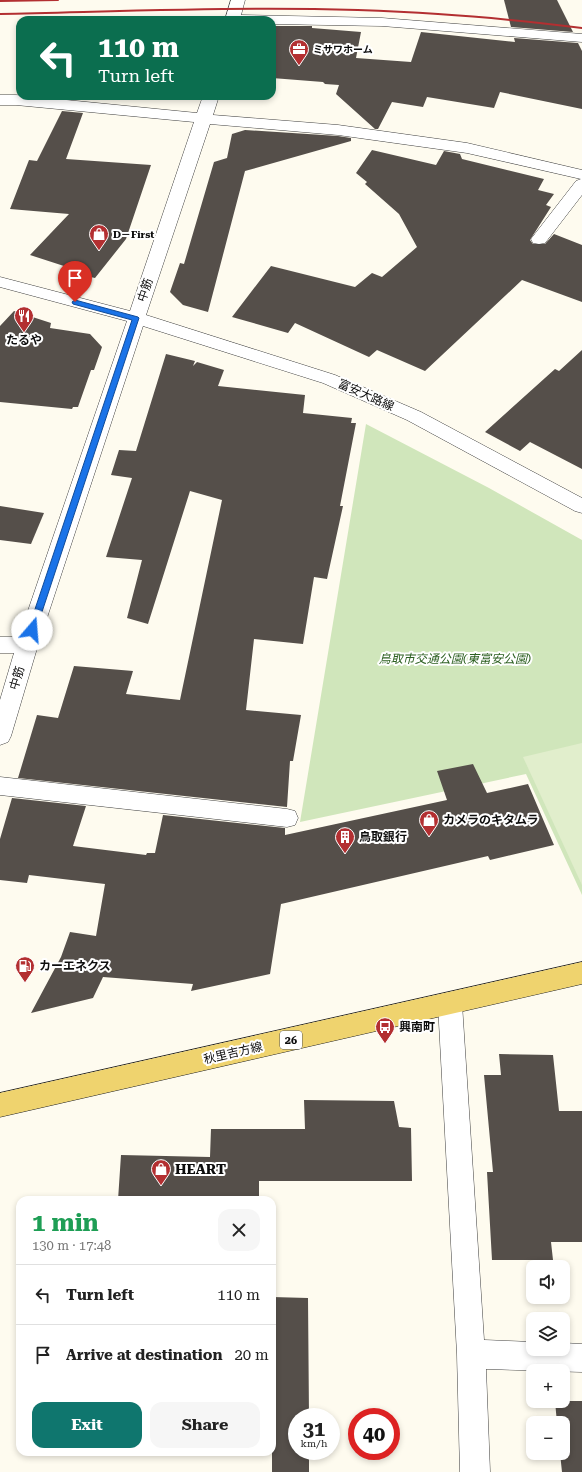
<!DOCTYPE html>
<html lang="en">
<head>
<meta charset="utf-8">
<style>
	:root { --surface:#fff; --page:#f6f6f6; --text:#222; --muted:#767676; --line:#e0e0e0; --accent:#0f766e }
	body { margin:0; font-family:"Roboto Serif","Noto Sans JP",serif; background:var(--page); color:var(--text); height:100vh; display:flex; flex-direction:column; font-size:15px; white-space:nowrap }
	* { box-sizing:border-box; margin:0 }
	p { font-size:13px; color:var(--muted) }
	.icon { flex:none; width:22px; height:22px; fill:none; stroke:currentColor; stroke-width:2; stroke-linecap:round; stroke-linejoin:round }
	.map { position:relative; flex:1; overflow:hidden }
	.drawer { position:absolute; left:16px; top:1196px; width:260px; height:260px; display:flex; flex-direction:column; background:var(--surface); border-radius:12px; box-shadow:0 2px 6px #0003 }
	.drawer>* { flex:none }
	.hud { position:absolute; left:16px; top:16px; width:260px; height:84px; border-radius:12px; box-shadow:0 2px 6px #0003; background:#0b6e4f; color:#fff; overflow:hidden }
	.tools { position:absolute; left:526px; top:1260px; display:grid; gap:8px }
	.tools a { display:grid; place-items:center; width:44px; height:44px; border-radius:8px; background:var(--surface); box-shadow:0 2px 6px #0003; font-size:20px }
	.speed { position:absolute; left:288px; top:1408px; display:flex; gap:8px; font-size:20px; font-weight:700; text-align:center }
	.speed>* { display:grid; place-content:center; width:52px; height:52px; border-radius:50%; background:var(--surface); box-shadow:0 2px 6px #0003; line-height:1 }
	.speed small { font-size:10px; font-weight:400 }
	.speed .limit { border:6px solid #d22; background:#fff; color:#111 }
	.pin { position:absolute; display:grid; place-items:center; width:34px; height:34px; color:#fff; margin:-41px -17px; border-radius:50% 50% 50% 0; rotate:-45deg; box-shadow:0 0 4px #0007 }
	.pin .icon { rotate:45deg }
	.me { position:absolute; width:44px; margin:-22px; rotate:18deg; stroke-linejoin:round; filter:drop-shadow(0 0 3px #0008) }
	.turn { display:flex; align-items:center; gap:14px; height:84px; padding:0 16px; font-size:18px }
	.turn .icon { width:52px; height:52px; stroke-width:2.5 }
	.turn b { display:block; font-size:28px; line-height:34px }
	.round { display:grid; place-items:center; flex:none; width:42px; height:42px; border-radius:12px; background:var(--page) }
	.head { display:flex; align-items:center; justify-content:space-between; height:68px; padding:0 16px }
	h1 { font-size:24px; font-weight:700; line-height:30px; color:#1e9e55 }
	.button { display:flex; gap:8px; margin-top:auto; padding:8px 16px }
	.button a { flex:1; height:46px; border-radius:12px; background:var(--accent); color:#fff; font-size:16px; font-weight:700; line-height:46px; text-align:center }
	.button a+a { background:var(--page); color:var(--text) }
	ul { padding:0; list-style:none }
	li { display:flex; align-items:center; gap:12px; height:60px; padding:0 16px; border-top:1px solid var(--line) }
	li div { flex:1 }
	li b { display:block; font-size:15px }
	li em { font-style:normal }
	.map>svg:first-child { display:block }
</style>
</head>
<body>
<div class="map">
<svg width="582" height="1472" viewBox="0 0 582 1472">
	<rect width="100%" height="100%" fill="#fefbef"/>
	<path fill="#d0e6bb" d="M366,424l123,64 93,52v355l-56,-121 -226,48z"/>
	<path fill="#e1eecc" d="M582,743v142l-59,-128z"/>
	<g fill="#554f4a">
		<path d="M504,0h53l16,32 -62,-5z"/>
		<path d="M272,26h40v2l49,4 -5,26 55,4 10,-30 94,10 -1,-4 64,5 4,8v58l-82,-17 -6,16 -67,-11 -4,10 -31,-5 -14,27h-3l-39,-35 3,-9 -14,-1 -2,-2 -51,-4z"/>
		<path d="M62,111l21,2 -17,46 85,6 -25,74 -31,39 -31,-7 3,-4 -37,-12 39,-41 -59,-5 19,-49 8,1z"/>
		<path d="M245,130l93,6 13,2v3l-106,30 -37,141 -25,-7 -13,-13 10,-29 4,1 30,-102 13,-4 5,-24z"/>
		<path d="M372,150l64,15 8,-14 16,3 2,5 82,20 -6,11 16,4 -8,11 5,2 -21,33 3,4h12l9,-10 28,11v57l-60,-22 -97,91 -48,-21 -8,7 -74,-34 -7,10 -56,-16 39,-51 84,21 17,-14 10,4 35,-30 -18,-33 -34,-30 2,-2 -11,-9z"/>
		<path d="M14,311l37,12 -1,5 40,6 12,13 -8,23h-3l-13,37h-5l-1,2 -72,-7v-76z"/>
		<path d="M582,350v119l-52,-27 -10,9 -35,-19 70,-63 4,2z"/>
		<path d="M166,354l29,7 -2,5 4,-4 27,8 -6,16 87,9 -2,18 49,5 -1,5h5l-16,83h3l-16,73 -13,-2 -11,67 -49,-5 -8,71 55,5 -8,46h-3l-3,46 -269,-29 19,-63 21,3 16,-52 59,5 -7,23 54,6 42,-200 -32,-9 -42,133 -21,-6 15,-58 -36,-3 26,-79 -21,-3 8,-25 17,1z"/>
		<path d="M0,506l44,7 -13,31 -31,-4z"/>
		<path d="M473,764l14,29 41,-9 26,61 -64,15 -2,-4 -207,48 -11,70 -79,17 2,-7 -90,-7 -10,21 -62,15 30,-56 9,-25 26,4 9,-52 -76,-9 -2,8 -27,-3v-41l12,-41 74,8 -13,40 73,9 1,-2h8l8,-38 122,13v7l162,-35 -10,-29z"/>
		<path d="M499,1054l54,1 6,56h23v131h-31l2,18h-61l-5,-88h6l-9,-97h17z"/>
		<path d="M304,1100l90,1 5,26 12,1 1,53h-153v19h-141l3,-45 89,2 1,-28h94z"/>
		<path d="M272,1297l36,1 1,119h-12v34h12v21h-37z"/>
		<path d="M555,1401h27v71h-20l-2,-19h3v-30h-6z"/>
	</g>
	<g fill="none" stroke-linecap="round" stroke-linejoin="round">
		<g stroke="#404040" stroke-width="1">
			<g id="minor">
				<path d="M231,0h14l-4,15 141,3 200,16v8l-200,-16 -110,-2v-4h-47z"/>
				<path d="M0,95h16l181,18 6,-17h16l-6,19 125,10 129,18 115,27v25l-37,48 -6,1 -6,-1 -2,-4 45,-58 5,-2 -114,-26 -129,-18 -128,-11 -64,191 189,60 86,37 161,86v15l-7,-2 -168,-91 -84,-37 -180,-57 -105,319 -27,91 -3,6 -8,3v-45l14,-47h-14v-16h19l108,-316 -127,-34v-10l130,34 64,-189 -178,-17h-16z"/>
				<path d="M0,777l287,32 8,2 3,7 -3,7 -8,2 -287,-32z"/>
				<path d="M450,993l9,3 3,8 22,336 49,2v7h30v-6l19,1v28l-96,-3 4,103h-30l-3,-118 -19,-350 3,-8z"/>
			</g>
		</g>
		<g stroke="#1e1e1e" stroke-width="1">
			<path id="major" d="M582,962v22l-582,133v-24z"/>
		</g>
		<use href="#minor" fill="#fff" fill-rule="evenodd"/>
		<use href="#major" fill="#efd36e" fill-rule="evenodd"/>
		<g stroke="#b32f31" stroke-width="2">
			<path d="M0,1l58,-1"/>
			<path d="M0,14c146,-3 292,-10 438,0 48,3 96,8 144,14"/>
		</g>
	</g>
	<path fill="#1a73e8" stroke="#114b97" d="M75,300l63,17 1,1 -103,312 -4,4 -4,-4 104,-310 -59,-16 -1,-2z"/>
	<defs>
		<g id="office-pin" transform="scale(1)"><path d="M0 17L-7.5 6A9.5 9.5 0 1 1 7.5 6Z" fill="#b32f31" stroke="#fff"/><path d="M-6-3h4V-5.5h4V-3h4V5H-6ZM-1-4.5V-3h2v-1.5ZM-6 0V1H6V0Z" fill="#fff"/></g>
		<g id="shop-pin" transform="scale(1)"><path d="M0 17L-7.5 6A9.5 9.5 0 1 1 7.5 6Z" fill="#b32f31" stroke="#fff"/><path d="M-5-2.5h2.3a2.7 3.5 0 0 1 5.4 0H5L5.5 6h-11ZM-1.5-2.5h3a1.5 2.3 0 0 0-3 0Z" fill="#fff"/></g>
		<g id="restaurant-pin" transform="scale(1)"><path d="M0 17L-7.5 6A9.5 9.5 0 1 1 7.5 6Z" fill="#b32f31" stroke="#fff"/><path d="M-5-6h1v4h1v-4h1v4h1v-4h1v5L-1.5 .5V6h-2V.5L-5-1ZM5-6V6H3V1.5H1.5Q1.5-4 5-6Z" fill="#fff"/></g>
		<g id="building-pin" transform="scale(1)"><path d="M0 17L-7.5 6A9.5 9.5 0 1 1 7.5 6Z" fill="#b32f31" stroke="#fff"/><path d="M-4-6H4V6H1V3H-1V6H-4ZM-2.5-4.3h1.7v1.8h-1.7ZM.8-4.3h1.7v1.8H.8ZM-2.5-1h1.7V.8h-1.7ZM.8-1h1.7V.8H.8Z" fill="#fff"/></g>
		<g id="fuel-pin" transform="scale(1)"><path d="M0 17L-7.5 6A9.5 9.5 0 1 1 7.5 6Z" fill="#b32f31" stroke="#fff"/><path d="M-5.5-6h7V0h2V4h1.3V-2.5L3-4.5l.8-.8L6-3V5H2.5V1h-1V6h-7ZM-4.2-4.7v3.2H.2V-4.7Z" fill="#fff"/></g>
		<g id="bus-pin" transform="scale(1)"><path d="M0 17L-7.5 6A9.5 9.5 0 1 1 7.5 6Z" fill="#b32f31" stroke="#fff"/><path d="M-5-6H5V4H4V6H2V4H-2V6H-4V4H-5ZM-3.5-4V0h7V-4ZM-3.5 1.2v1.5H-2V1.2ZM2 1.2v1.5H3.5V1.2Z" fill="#fff"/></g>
	</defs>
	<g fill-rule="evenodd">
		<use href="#office-pin" x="299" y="49"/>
		<use href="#shop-pin" x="99" y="234"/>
		<use href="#restaurant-pin" x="24" y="316"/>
		<use href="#shop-pin" x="429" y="820"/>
		<use href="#building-pin" x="345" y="837"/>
		<use href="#fuel-pin" x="25" y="966"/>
		<use href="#bus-pin" x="385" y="1027"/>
		<use href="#shop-pin" x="161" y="1169"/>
	</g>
	<g text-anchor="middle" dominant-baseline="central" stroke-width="4" stroke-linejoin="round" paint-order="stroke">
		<g font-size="10" font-weight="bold" fill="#0d0d0d" stroke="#fff" text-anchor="start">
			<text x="313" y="49">ミサワホーム</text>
			<text x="113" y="234">D－First</text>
		</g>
		<rect fill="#fff" stroke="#565656" stroke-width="1" x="280" y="1031" width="22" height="18" rx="3"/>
		<g font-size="11" font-weight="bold" fill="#0d0d0d">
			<text x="291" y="1040">26</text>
		</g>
		<g font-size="12" fill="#0d0d0d" stroke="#fff">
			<text transform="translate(145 290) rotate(-71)">中筋</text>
			<text transform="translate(366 395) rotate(24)">富安大路線</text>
			<text transform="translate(17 678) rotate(-73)">中筋</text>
			<text transform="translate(233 1053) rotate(-13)">秋里吉方線</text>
		</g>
		<g font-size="12" font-weight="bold" fill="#0d0d0d" stroke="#fff" text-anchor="start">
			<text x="24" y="340" text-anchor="middle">たるや</text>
			<text x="443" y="820">カメラのキタムラ</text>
			<text x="359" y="837">鳥取銀行</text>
			<text x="39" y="966">カーエネクス</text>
			<text x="399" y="1027">興南町</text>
		</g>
		<g font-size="12" font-style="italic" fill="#2d6022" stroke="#fff">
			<text x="455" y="659">鳥取市交通公園(東富安公園)</text>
		</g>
		<g font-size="14" font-weight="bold" fill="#0d0d0d" stroke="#fff" text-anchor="start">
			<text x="175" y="1169">HEART</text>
		</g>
	</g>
</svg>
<div class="tools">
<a><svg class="icon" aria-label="sound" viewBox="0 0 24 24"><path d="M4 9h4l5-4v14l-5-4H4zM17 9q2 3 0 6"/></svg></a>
<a><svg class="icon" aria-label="layers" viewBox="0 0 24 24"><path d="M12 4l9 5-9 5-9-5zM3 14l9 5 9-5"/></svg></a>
<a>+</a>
<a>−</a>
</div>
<div class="speed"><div>31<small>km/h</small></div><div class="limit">40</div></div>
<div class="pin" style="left:75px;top:302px;background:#d93025"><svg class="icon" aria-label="arrive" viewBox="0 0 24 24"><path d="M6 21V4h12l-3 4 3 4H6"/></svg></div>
<svg class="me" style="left:32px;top:630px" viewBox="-20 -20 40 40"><circle r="19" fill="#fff"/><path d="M0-13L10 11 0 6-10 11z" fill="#1a73e8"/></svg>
<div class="hud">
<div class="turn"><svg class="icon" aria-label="left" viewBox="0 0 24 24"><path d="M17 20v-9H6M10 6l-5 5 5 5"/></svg><div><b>110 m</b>Turn left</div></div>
</div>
<section class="drawer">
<div class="head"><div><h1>1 min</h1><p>130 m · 17:48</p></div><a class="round"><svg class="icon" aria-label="close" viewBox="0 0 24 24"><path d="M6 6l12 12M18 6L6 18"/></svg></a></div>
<ul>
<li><svg class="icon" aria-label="left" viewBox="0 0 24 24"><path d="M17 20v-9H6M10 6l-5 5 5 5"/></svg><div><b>Turn left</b></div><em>110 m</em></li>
<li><svg class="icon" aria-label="arrive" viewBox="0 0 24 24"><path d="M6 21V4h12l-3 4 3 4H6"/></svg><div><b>Arrive at destination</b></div><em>20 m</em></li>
</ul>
<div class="button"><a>Exit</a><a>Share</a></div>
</section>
</div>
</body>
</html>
